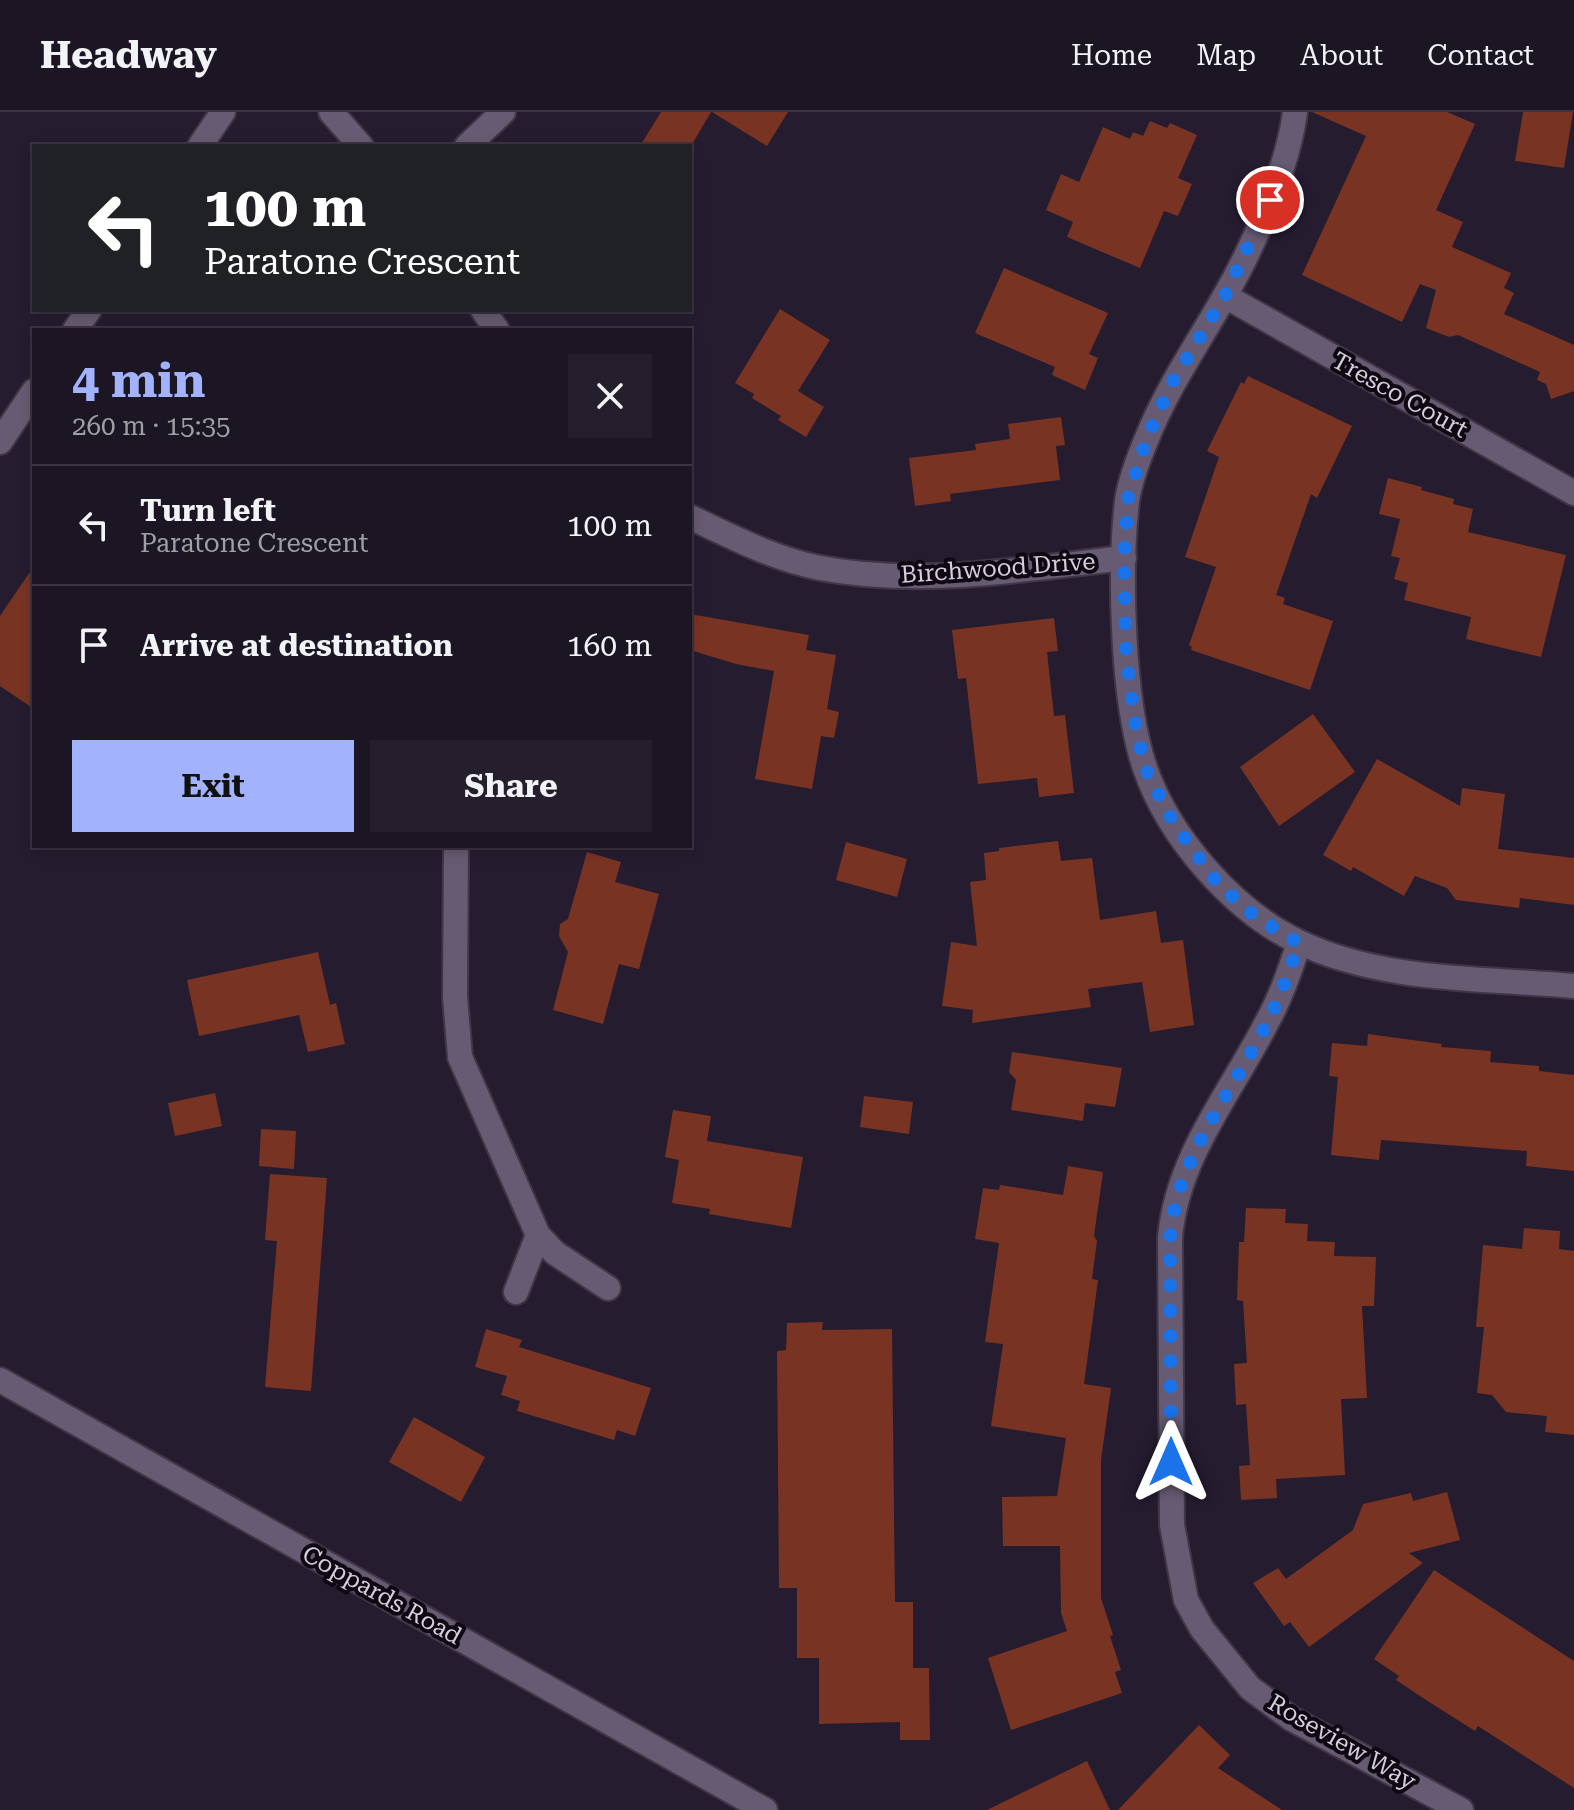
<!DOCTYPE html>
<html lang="en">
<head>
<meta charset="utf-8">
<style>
	:root { --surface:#1c1524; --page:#251e2c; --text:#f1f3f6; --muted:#a09fa6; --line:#3a3441; --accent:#a2b2fd }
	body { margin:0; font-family:"Roboto Serif",serif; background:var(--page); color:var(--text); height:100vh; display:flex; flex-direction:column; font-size:30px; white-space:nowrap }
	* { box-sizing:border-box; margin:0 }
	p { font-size:26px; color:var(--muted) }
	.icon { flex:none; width:44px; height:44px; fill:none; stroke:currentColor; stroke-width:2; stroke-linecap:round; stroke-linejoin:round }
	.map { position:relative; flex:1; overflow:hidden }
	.details { position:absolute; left:32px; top:216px; width:660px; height:520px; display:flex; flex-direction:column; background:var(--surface); border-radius:0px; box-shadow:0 4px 12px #0003,0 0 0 2px var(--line) }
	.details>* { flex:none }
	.hud { position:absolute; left:32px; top:32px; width:660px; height:168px; border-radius:0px; box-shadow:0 4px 12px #0003,0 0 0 2px var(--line); background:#202124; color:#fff; overflow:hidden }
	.pin { position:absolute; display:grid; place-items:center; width:68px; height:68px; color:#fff; margin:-34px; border:4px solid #fff; border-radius:50%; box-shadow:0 2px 8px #0007 }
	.me { position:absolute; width:88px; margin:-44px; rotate:0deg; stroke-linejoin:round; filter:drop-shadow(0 0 6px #0008) }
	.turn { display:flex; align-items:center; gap:28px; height:168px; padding:0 40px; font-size:36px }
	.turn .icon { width:104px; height:104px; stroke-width:2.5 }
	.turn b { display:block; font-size:56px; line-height:68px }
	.round { display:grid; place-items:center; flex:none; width:84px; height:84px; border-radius:0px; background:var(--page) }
	.head { display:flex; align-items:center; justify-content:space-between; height:136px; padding:0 40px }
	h1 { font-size:48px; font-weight:700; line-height:60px; color:var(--accent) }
	.primary-button { display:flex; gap:16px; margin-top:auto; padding:16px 40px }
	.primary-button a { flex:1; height:92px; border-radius:0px; background:var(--accent); color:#111; font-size:32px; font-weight:700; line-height:92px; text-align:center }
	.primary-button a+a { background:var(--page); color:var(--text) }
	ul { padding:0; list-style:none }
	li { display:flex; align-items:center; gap:24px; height:120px; padding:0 40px; border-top:2px solid var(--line) }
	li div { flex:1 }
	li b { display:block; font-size:30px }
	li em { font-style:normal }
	header { display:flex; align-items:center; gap:48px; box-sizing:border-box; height:112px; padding:0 40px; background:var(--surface); border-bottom:2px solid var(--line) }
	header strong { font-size:38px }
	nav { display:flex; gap:44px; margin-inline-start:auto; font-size:28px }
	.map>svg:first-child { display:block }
</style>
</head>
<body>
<header>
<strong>Headway</strong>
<nav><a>Home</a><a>Map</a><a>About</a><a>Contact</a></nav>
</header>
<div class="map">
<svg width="1574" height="1698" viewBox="0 0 1574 1698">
	<rect width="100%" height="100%" fill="#261c30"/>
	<g fill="#783323">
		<path d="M661,0h50l-20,34h-51z"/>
		<path d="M712,0h76l-21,34z"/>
		<path d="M1312,0h135l28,12 -39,86 27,12 -11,25 59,26 -7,15 10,5 -10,21 70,31v46l-23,8 -5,-15 -9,-4 3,-8 -82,-37 -9,2 -23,-9 10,-38 -16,-6 -18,38 -100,-47 64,-139z"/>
		<path d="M1523,0h50l-9,56 -49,-7z"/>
		<path d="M1150,9l17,7 3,-5 27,12 -19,43 14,6 -14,32 -14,-5 -24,57 -73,-31 6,-15 -27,-12 15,-36 18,8 24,-55 27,12 3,-7 10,4z"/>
		<path d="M1004,156l104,45 -19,41 9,4 -13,32 -33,-15 3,-8 -80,-34z"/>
		<path d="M780,197l50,31 -32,51 26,16 -18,30 -28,-17 3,-4 -29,-18 2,-4 -19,-11z"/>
		<path d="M1248,264l104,50 -35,72 -6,-4 -35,101 9,3 -2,6 50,17 -23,69 -119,-40 1,-3 -3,-2 27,-78 -31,-10 34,-100 -12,-6 34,-69 3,2z"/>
		<path d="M1061,305l4,28 -9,1 4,34 -110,14 1,7 -36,5 -6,-48 67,-8 -1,-6 35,-5 -2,-15z"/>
		<path d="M1388,366l34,9 -1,3 33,9 -1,5 20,5 -5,23 98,23 -25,102 -75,-18 5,-22 -67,-17 4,-17 -14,-4 6,-21 -9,-2 9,-37 -21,-5z"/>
		<path d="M34,454v143l-34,-23v-70z"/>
		<path d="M690,502l119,21 -3,15 30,5 -9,54 12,3 -5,26 -13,-2 -9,53 -57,-10 19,-108 -38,-7 -46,-14z"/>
		<path d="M1054,506l4,33 -11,1 7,64 11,-1 9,78 -35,4 -2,-19 -59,6 -12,-106 -8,1 -6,-49z"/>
		<path d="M1313,602l42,58 -76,54 -39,-59z"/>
		<path d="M1377,647l83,47 2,-18 43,6 -7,55 76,9v47l-54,-7 -1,10 -63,-8 -9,-12 -32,-12 -11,20 -51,-29 -2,4 -28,-16z"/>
		<path d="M1058,729l3,20 31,-3 8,62 56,-9 5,32 22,-3 11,85 -44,7 -8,-50 -54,7 3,18 -119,16 1,-13 -31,-4 9,-64 26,4 -7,-64 16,-2 -2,-27 15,-2v-3z"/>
		<path d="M846,730l61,17 -10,38 -61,-17z"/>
		<path d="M587,740l34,10 -6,20 44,12 -20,75 -20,-5 -16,60 -50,-14 15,-58 -9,-16 1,-12 8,-5z"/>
		<path d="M318,840l12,53 6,-2 9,41 -37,8 -9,-37 -100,21 -12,-56z"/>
		<path d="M1368,922l74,10 -1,3 50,4 -1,11 49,4v5l35,4v96l-48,-5 1,-15 -146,-11 -2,20 -48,-5 7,-78 -9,-1 3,-33 35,3z"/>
		<path d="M1012,940l110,16 -7,39 -30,-4 -2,18 -72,-11 5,-30 -7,-8z"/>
		<path d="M215,981l7,33 -47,10 -7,-33z"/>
		<path d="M864,984l49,6 -4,32 -49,-7z"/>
		<path d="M673,998l38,6 -4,25 96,16 -12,71 -82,-14 1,-5 -38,-6 7,-43 -14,-3z"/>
		<path d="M261,1017l35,2 -2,38 -35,-3z"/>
		<path d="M1068,1054l35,6 -9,64 3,5 -5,38 6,1 -14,104 27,4 -10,72v138l12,37 -3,1 11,34 -6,2 7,21 -111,37 -23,-72 79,-27 -6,-18 -1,-67h-57l-1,-49 55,-1 9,-58 -75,-12 12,-82 -18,-2 14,-99 -24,-4 8,-51 16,2 1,-5 63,10z"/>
		<path d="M270,1062l57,4 -16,213 -46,-4 12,-146 -12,-1z"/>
		<path d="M1246,1096l40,1 -1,14 23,1 -1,17 28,1 -1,14 42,1 -2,49h-12l5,92 -26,1 4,76 -69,4 1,19 -36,2 -2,-34 11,-1 -4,-61 -10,1 -2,-41 13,-1 -4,-62 -6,-1 2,-58h5z"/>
		<path d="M1524,1116l36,3 -1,18 15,2v184l-29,-3 2,-16 -41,-4 -14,-17 -15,-2 7,-66h-8l7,-82 39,4z"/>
		<path d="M823,1210l-1,8 70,-1 3,273h18v66h16l1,72h-30v-18l-81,2v-66h-22v-70h-18l-2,-237 9,-1 1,-27z"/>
		<path d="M486,1217l36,11 -3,7 132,41 -16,48 -18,-6 -3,10 -97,-29 3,-10 -19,-6 6,-19 -32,-9z"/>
		<path d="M414,1305l71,40 -24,45 -72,-40z"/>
		<path d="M1447,1380l13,48 -51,13 14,10 -114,84 -19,-25 -6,4 -31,-43 25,-15 8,11 67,-49 10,-26 48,-11 2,8z"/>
		<path d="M1434,1458l140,91v127l-96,-62 -3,5 -49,-31 -30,-20 3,-4 -25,-17z"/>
		<path d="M1199,1613l31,30 -12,13 64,42h-164z"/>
		<path d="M1087,1649l23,49h-123z"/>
	</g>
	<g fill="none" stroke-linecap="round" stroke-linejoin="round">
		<g stroke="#3f3646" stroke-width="28">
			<g id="minor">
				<path d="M331,0l30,34"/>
				<path d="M1295,0c-7,56 -43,138 -72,187 -26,46 -56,89 -76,139 -8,19 -17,43 -20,63 -8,71 -5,200 18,267 24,69 88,143 154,174 83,40 185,36 275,44"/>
				<path d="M200,34l23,-34"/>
				<path d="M467,34l36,-34"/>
				<path d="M1225,184l349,197"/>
				<path d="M483,198l14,20"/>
				<path d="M75,218l14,-20"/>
				<path d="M0,330l34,-51"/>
				<path d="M690,405c42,20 84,42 130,51 101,19 204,1 304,-10"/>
				<path d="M456,734l-1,151 5,60 78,178"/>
				<path d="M1299,831c-9,27 -18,54 -32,79 -36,71 -90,134 -97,216l2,287 14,75 16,29 48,59 42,31 169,91"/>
				<path d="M516,1180l22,-57 17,18 53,35"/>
			</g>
		</g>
		<g stroke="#3f3646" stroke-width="28">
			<path id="tertiary" d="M0,1268l765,430"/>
		</g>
		<use href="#minor" stroke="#665b72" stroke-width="24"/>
		<use href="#tertiary" stroke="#665b72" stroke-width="24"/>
	</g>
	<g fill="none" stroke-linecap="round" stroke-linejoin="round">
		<path stroke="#1a73e8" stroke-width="14" stroke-dasharray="0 25.2" d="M1171,1350l-1,-224c7,-82 62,-144 97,-215 13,-26 23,-53 32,-80l-42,-25 -39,-34 -45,-62 -28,-54 -11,-51 -8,-66 -2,-93 4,-60 19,-60 26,-57 52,-85 45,-96"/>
	</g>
	<g text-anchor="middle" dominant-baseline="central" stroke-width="8" stroke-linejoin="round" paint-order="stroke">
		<g font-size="24" fill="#d5cedc" stroke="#0d0811">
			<text transform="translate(1400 283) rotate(29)">Tresco Court</text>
			<text transform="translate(998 456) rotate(-4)">Birchwood Drive</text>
			<text transform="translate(382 1483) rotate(29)">Coppards Road</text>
			<text transform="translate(1342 1630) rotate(30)">Roseview Way</text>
		</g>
	</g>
</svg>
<div class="pin" style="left:1270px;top:88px;background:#d93025"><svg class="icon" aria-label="arrive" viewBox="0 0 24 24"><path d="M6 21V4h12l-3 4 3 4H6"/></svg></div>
<svg class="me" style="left:1171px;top:1350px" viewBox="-20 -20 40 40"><path d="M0-17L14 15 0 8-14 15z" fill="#1a73e8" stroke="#fff" stroke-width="4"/></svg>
<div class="hud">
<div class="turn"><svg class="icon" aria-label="left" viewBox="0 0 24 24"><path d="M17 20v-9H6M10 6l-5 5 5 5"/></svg><div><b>100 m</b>Paratone Crescent</div></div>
</div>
<section class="details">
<div class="head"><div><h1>4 min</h1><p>260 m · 15:35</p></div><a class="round"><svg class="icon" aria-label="close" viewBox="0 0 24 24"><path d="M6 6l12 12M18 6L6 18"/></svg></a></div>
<ul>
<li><svg class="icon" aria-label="left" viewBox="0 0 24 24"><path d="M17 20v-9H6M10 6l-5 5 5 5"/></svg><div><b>Turn left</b><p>Paratone Crescent</p></div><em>100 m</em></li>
<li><svg class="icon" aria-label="arrive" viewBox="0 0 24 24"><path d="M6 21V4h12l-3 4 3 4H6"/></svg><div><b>Arrive at destination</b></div><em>160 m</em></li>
</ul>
<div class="primary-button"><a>Exit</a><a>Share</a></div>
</section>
</div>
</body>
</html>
